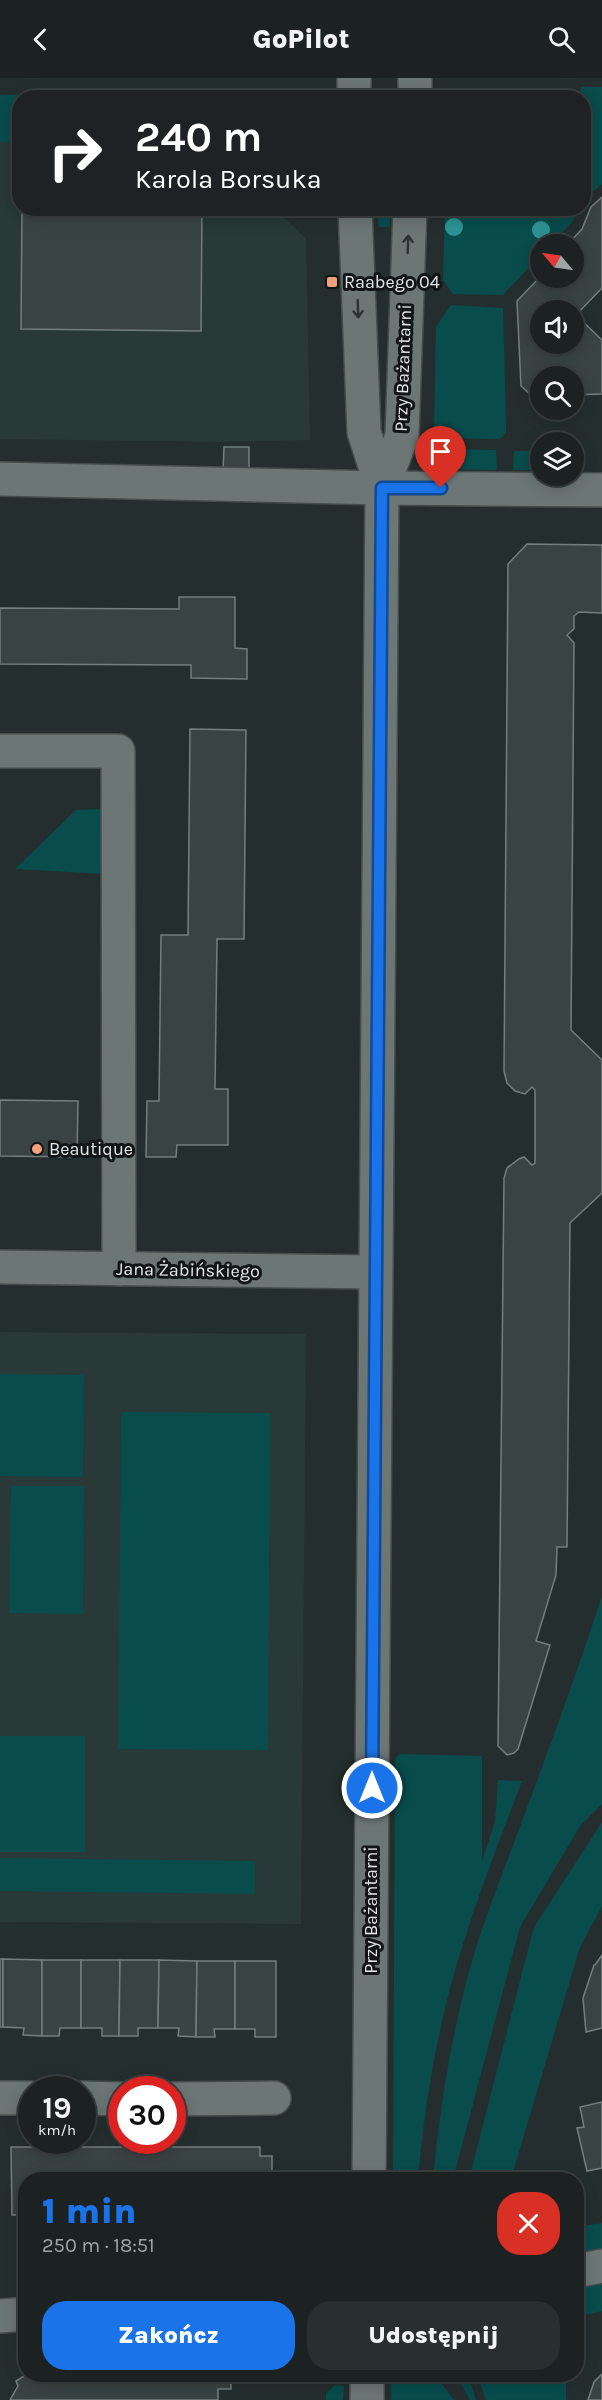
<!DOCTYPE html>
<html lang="pl">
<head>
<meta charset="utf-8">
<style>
	:root { --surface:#1c2222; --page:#292f2f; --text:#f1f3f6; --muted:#a0a4a5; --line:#3a3f40; --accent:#1a73e8 }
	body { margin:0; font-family:Karla,sans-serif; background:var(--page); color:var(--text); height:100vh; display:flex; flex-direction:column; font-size:22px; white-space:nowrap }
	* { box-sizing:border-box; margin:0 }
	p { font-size:20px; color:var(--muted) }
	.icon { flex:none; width:33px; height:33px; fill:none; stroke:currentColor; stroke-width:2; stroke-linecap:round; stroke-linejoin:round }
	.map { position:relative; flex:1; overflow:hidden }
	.drawer { position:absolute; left:18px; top:2094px; width:566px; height:210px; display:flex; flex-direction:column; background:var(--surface); border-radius:24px; box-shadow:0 3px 15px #0003,0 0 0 2px var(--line) }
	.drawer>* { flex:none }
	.hud { position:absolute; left:12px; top:12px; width:579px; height:126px; border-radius:24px; box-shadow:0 3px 15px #0003,0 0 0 2px var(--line); background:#202124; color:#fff; overflow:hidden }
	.needle { width:39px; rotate:299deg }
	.tools { position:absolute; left:530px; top:156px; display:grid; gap:12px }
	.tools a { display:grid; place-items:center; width:54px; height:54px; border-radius:50%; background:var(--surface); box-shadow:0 3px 15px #0003,0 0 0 2px var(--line); font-size:30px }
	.speed { position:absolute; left:18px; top:1998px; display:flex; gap:12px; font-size:30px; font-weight:700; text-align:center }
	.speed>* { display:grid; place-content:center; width:78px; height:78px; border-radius:50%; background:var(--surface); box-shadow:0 3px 15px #0003,0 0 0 2px var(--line); line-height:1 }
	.speed small { font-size:15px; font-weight:400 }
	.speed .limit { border:9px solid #d22; background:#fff; color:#111 }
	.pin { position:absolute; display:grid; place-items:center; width:51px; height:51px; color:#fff; margin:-62px -26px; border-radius:50% 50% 50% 0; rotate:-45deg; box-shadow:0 0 6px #0007 }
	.pin .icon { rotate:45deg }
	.me { position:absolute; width:66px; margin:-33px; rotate:0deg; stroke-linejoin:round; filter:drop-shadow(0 0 4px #0008) }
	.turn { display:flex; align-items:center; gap:21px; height:126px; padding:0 24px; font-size:27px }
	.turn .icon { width:78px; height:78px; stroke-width:2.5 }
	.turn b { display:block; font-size:42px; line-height:51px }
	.round { display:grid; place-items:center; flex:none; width:63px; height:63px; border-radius:24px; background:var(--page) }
	.overview { display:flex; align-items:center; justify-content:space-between; height:102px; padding:0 24px }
	h1 { font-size:36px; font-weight:800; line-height:45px; color:var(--accent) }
	.cta { display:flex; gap:12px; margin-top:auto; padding:12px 24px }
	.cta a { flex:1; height:69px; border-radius:24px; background:var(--accent); color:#fff; font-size:24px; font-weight:800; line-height:69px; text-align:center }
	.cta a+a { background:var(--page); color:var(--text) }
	header { display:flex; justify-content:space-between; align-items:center; height:78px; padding:0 24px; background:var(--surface); font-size:27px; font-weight:800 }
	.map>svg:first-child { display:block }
</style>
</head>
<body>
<header><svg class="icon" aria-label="back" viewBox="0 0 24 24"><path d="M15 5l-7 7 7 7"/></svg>GoPilot<svg class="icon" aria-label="search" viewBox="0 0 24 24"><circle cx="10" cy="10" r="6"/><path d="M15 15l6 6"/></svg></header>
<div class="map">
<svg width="602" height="2322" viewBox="0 0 602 2322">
	<rect width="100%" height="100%" fill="#252e2e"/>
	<g fill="#283938">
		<path d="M19,63l1,67 256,1 30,30 4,201 -88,2 -222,-3v-297z"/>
		<path d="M0,1254l306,2 -5,590 -301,-2z"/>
	</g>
	<g fill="#084c4c">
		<path d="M581,9h21v97l-18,15v-101l-3,-1z"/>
		<path d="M305,10l12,9h-178v-5z"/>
		<path d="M127,14v6h-107l-1,43 -19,1v-47z"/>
		<path d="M377,131h14l-1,16 -2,2h-9z"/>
		<path d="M445,131v-1l132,1 -4,12 -22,23h-11v12l-37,39 -50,-1 -10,-14z"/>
		<path d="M451,227l52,3 3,114v10l-6,7 -63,-1 -3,-6 2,-105z"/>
		<path d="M453,371l43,1 1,20 -47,-1v-16z"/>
		<path d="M514,373h26v19h-27z"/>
		<path d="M105,731v65l-90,-5 61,-59z"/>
		<path d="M0,1296l84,1 -1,102 -83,-1z"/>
		<path d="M121,1334l149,1 -2,337 -150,-1z"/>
		<path d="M11,1408h73l-1,128 -74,-1z"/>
		<path d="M602,1518v208l-22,22 -60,101 -67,252h-20c6,-64 16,-129 32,-192 13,-53 34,-104 53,-155 29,-78 58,-156 84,-236z"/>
		<rect x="0" y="1658" width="85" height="116"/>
		<path d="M400,1676l82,2v105l13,-39 3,-42 24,1c-20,53 -41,106 -58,160 -25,77 -39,158 -46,239l-25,-1 2,-421z"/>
		<path d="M602,1744v84l-22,41 -69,232h-42l63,-245 4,-10z"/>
		<path d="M0,1780l255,3v33l-255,-3z"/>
		<path d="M602,2145v27l-22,4 -4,-3v-24z"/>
		<path d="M602,2206v27l-26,6v-28z"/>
		<path d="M411,2297h24l19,25h-63v-16z"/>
		<path d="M456,2297h8l7,9 5,16h-6z"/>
		<path d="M477,2297h89v25h-80z"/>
		<path d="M335,2307l9,1 -1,14h-17v-7z"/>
	</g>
	<g fill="#3a4343" stroke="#747e7e" stroke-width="1.5" fill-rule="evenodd">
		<path d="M602,119v91l-26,27 26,25v54l-29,1v-19h-33v20h-8l-11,-10 -4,-85 23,-24 33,1v-34h-5l14,-15 9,-22zM540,232h33v34h-33z"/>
		<path d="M22,130h180l-1,123 -180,-2z"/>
		<path d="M224,369h25v24h-26z"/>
		<path d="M527,466l75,1v68l-23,-1 -5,4v13l-7,6 7,8 -3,387 31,30v133l-32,30 -3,324h-10l-1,28 -20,66 14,4 -32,104 -4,4 -7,2 -9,-9 6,-568 3,-10 12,-9 5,-2 8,8 3,-2v-73l-3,-3 -7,7 -10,-3 -8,-8 -3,-12 4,-507z"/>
		<path d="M179,519h56v51l12,1v30l-56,-1v-13l-191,-1v-56l179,1z"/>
		<path d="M190,651l56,1 -2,209h-27l-2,150h13v56h-51l-1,12h-30l1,-56h12l2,-166h27z"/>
		<path d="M0,1022l78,1 -1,56 -77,-1z"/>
		<path d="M602,1877v73l-16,4 -3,-34 11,-33h1z"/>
		<rect x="0" y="1881" width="3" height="68"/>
		<path d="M3,1881l39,1v76l-19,-1 1,-7 -21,-1z"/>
		<path d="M42,1882h39v68h-21l-1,8h-17z"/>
		<path d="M81,1882h39l-1,76h-17v-8h-21z"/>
		<path d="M120,1882h39l-1,68h-20v8h-19z"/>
		<path d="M159,1882l38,1 -1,76 -18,-1 1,-8h-21z"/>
		<path d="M197,1883h38v68h-21l1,8h-19z"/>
		<path d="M235,1883h41v76h-21v-8h-20z"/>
		<path d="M602,2024v66l-15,3 -10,-43 7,-1 -4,-20z"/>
		<path d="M11,2069h249v9h12v24h-246v35h-14z"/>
		<path d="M27,2296h204v15h-13v11h-208l8,-14 -2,-5z"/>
		<path d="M602,2296v26h-14l6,-18z"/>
	</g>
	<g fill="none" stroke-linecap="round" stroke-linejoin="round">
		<g stroke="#454c4c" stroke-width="36">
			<g id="minor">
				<path d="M354,0v20"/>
				<path d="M415,20v-20"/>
				<path d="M355,130l9,224 18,56 -13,1692"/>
				<path d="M0,401l382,9 220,2"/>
				<path d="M382,410l20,-52 8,-228"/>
				<path d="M0,673h118l1,518"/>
				<path d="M0,1189l375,5"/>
				<path d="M0,2020h32"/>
				<path d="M82,2020l40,1"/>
				<path d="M172,2021l102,-1"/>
				<path d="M576,2193l26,-5"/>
				<path d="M0,2238l26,-2"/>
				<path d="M367,2322v-26"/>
			</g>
		</g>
		<use href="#minor" stroke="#6c7675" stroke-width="33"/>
	</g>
	<g fill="#2d9493">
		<circle cx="454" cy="149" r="9"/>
		<circle cx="541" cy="152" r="9"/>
	</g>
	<defs><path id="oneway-shaft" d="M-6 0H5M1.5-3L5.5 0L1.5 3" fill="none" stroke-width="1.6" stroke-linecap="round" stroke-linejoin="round" transform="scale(1.5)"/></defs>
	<g stroke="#2c3232">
		<use href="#oneway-shaft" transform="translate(408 166) rotate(-88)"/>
		<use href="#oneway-shaft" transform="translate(358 231) rotate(88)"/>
	</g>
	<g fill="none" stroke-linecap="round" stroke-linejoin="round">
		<g stroke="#114b97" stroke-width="15">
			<path id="route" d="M372,1710l10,-1300h59"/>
		</g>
		<use href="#route" stroke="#1a73e8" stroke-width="10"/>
	</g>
	<g fill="#f2a17e" stroke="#111515" stroke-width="2">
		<rect x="326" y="198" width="12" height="12" rx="3"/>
		<circle cx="37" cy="1071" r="6"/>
	</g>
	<g text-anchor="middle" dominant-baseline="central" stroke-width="6" stroke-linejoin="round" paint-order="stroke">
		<g font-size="18" fill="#e1e7e6" stroke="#111515" text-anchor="start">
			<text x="344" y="204">Raabego 04</text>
			<text x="49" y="1071">Beautique</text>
		</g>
		<g font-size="18" fill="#e1e7e6" stroke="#111515">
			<text transform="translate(403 290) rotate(-88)">Przy Bażantarni</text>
			<text transform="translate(188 1192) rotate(1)">Jana Żabińskiego</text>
			<text transform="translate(371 1832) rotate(-90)">Przy Bażantarni</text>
		</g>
	</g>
</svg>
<div class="tools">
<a><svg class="needle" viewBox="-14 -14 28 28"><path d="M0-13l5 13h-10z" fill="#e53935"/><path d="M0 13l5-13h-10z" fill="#a0a4a5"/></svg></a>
<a><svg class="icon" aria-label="sound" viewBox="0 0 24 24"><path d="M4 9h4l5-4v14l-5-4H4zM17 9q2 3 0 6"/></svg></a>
<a><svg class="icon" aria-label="search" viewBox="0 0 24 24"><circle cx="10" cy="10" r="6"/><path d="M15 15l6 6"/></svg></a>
<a><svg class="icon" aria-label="layers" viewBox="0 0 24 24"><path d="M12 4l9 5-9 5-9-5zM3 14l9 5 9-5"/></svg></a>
</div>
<div class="speed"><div>19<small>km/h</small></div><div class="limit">30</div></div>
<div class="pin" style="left:441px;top:410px;background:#d93025"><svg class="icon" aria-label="arrive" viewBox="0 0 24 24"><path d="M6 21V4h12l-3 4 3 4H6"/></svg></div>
<svg class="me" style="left:372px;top:1710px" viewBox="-20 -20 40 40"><circle r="17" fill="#1a73e8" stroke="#fff" stroke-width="3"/><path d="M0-11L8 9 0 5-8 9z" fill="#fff"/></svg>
<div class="hud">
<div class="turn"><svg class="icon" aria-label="right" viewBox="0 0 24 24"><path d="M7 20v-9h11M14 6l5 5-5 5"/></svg><div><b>240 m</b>Karola Borsuka</div></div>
</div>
<section class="drawer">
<div class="overview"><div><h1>1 min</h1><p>250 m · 18:51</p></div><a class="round" style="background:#d93025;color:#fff"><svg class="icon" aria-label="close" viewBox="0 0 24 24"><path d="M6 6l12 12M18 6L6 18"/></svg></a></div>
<div class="cta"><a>Zakończ</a><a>Udostępnij</a></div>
</section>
</div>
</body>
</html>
